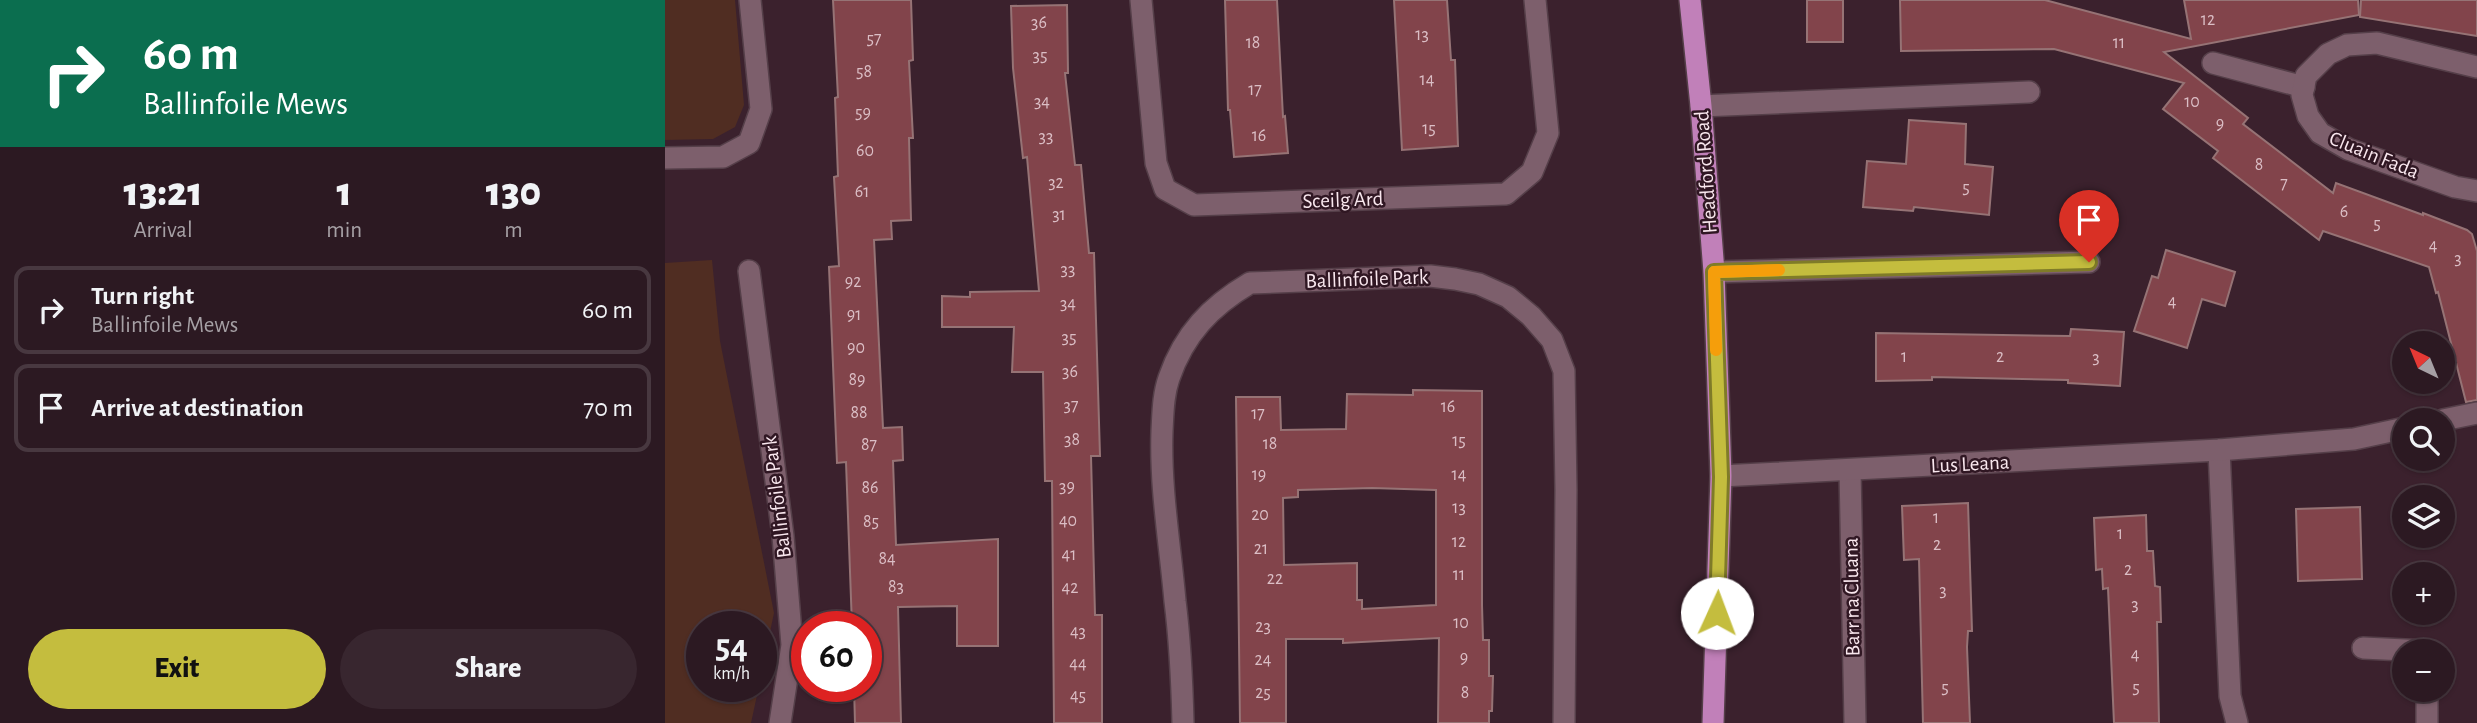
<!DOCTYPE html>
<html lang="en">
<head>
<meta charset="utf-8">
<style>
	:root { --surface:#2c1922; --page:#38262f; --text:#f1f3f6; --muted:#a6a0a5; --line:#483840; --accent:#c4bd3e }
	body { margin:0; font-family:"Alegreya Sans",sans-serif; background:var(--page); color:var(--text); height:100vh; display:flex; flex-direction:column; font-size:26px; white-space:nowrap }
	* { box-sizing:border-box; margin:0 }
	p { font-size:23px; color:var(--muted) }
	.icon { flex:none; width:38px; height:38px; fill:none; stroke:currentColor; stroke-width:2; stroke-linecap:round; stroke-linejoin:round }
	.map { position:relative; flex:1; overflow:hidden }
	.side { display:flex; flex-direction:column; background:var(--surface); width:665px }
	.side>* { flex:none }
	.guide { background:#0b6e4f; color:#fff; overflow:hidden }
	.needle { width:46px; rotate:317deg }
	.buttons { position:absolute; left:1727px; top:331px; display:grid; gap:14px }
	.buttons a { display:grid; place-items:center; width:63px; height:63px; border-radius:50%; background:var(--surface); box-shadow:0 2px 5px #0004,0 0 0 2px var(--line); font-size:35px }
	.speed { position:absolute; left:21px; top:611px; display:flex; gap:14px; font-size:35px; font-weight:700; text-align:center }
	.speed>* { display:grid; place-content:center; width:91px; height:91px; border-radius:50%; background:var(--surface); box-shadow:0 2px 5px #0004,0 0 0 2px var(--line); line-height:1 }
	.speed small { font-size:18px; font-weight:400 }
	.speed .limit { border:10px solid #d22; background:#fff; color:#111 }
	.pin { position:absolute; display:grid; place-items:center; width:60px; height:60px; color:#fff; margin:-72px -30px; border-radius:50% 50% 50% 0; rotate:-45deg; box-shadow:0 0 7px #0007 }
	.pin .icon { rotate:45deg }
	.me { position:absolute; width:77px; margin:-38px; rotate:2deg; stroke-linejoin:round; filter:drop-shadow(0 0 5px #0008) }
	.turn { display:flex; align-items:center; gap:24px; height:147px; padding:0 28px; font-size:32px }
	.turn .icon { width:91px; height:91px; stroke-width:2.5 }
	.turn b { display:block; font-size:49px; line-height:60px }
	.eta { display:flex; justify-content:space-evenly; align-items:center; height:119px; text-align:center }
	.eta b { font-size:42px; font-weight:800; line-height:49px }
	.button { display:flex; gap:14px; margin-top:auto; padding:14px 28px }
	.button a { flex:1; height:80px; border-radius:42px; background:var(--accent); color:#111; font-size:28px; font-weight:800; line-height:80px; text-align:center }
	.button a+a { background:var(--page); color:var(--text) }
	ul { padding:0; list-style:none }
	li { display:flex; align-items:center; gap:21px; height:88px; margin:0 14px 10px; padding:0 14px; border:4px solid var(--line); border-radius:14px }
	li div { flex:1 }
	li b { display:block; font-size:26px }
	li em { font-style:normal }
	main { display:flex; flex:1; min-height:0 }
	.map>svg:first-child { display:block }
</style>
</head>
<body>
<main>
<section class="side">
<div class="guide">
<div class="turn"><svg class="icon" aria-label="right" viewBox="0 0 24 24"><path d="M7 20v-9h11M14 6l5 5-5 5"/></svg><div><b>60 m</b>Ballinfoile Mews</div></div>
</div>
<div class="eta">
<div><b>13:21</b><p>Arrival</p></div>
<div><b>1</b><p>min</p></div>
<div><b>130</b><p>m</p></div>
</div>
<ul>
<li><svg class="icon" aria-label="right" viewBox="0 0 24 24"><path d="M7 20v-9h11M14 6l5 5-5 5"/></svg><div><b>Turn right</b><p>Ballinfoile Mews</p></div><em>60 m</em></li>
<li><svg class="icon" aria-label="arrive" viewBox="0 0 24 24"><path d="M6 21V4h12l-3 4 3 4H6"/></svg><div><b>Arrive at destination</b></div><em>70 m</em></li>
</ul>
<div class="button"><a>Exit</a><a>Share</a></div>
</section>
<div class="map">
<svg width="1812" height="723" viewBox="0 0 1812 723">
	<rect width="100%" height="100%" fill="#3b212d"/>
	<g fill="#502d22">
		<path d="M0,0h70l9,105 -9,22 -22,12 -48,1z"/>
		<path d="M47,260l8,81 54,272 -13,61v-48h-59v60h57l-8,37h-86v-460z"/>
	</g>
	<g fill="#82444b" stroke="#967375" stroke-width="2" fill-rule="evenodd">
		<path d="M168,0h78l2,60 -4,1 4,77h-4l2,82 -20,1 1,18 -18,1 9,188 19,-1 1,33 -10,1 3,84 102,-6v107h-41v-40l-59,1 3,116h-46l-1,-37h12v-60h-14l-6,-164 -9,1 -8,-196 10,-1 -5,-89 4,-1 -3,-78 3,-1z"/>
		<path d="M560,0h52l6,117 2,-1 3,37 -54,4 -4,-47h-2z"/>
		<path d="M729,0h53l4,60h4l3,86 -56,4z"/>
		<rect x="1142" y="0" width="36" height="42"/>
		<path d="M1235,0h145l146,39 -7,-39h174l1,15 -195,37 84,66 -5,6 90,69 3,-10 87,32v-2l44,17 5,4 5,17v149l-11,2 -28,-110 -2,1 -7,-26 -106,-36 -4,9 -106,-82 5,-7 -55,-42 21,-26 -130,-34 -153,2z"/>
		<path d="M1696,0h116v36l-117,-19z"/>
		<path d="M402,5l1,68h-3l10,92h6l8,88h5l6,203h-9l4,159h7v108h-48l-2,-242h-7l-2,-109h-31l2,-45h-72v-31l28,1v-5l69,-1 -12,-134 -4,1 -10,-90 -2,-62z"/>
		<path d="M1244,120l57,4 -1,40 28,3 -4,48 -75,-8 -1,4 -50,-4 4,-46 39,3z"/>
		<path d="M1501,250l69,22 -10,34 -23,-7 -15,49 -53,-17 18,-55 6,2z"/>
		<path d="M1406,329l53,3 -4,54 -52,-3v-3l-136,-3v3l-56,1v-48l194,3z"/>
		<path d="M748,390l69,1v214l1,35h6v36h4l-1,35h-3v12h-51l1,-85 -96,5v-4h-57v84h-46l-4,-326h44l1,33 65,-1 1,-35 66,1zM707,488l64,2v115l-74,4v-9h-5v-37l-73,2 -1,-67 15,-1v-7z"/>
		<path d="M1303,503l4,128h-4l-1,16 3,76h-47l-4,-164 -15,1 -2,-54z"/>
		<path d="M1695,507l2,72 -64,2 -2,-72z"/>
		<path d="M1481,515l1,36h6l2,35 5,1 1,35h-4l2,101h-45l-6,-135 -5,1 -1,-20 -6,1 -2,-52z"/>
	</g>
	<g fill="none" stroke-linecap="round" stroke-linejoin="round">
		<g stroke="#553f49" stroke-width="24">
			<g id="street">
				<path d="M476,0l15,163 9,26 29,16 312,-11 26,-22 16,-39 -13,-133"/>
				<path d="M1548,63l91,24"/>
				<path d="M1812,67l-100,-24 -30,2 -19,9 -22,22 -4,19 6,21 12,17 28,16 107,38 22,4"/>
				<path d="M1036,106l328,-14"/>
				<path d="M0,158l58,-1 26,-14 12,-34 -11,-109"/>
				<path d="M84,271l34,265 9,109 -12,78"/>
				<path d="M1049,272l375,-10"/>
				<path d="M1778,420l34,-7"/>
				<path d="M1554,450l11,246 7,27"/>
				<path d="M1185,470l5,253"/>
				<path d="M1056,476l498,-26 135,-11 51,-11"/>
				<path d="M1698,648l63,3"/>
				<path d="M1762,690v33"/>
				<path d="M518,723c-1,-41 -3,-82 -8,-122 -5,-57 -15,-113 -13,-170 1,-18 1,-36 7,-53 15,-44 42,-72 81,-95l180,-7 25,3 24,5 29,13 23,19 21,24 12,31 2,119 -2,233"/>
			</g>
		</g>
		<g stroke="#553f49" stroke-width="24">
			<path id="primary" d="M1025,0l11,106 13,166 7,204 -8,247"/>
		</g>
		<use href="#street" stroke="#7d5f6c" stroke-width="21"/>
		<use href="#primary" stroke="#c180b9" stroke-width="21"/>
	</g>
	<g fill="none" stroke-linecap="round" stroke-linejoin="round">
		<g stroke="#7f7b28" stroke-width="18">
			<path id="route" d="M1052,613l4,-136 -7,-205 375,-10"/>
		</g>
		<use href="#route" stroke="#c4bd3e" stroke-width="12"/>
		<path stroke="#f59e0b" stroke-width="12" d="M1051,350l-2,-78 65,-2"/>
	</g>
	<g text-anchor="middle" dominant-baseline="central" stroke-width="5" stroke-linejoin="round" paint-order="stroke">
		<g font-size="18" fill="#dbbec5">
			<text x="1543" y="20">12</text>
			<text x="374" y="23">36</text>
			<text x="757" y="35">13</text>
			<text x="209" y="39">57</text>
			<text x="588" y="43">18</text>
			<text x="1454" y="43">11</text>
			<text x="375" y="56">35</text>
			<text x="199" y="72">58</text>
			<text x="762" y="80">14</text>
			<text x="590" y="90">17</text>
			<text x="377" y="102">34</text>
			<text x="1527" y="102">10</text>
			<text x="198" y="113">59</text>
			<text x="1555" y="124">9</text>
			<text x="764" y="129">15</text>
			<text x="594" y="136">16</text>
			<text x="381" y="137">33</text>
			<text x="200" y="151">60</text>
			<text x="1594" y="165">8</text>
			<text x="391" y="183">32</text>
			<text x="1619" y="184">7</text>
			<text x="1301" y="188">5</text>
			<text x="197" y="192">61</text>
			<text x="1679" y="212">6</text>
			<text x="394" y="215">31</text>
			<text x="1712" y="224">5</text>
			<text x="1768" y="246">4</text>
			<text x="1793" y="259">3</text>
			<text x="403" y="270">33</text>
			<text x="188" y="282">92</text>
			<text x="1507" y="302">4</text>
			<text x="403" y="304">34</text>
			<text x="189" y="315">91</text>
			<text x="404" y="338">35</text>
			<text x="191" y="348">90</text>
			<text x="1239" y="357">1</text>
			<text x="1335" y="357">2</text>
			<text x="1431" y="358">3</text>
			<text x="405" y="372">36</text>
			<text x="192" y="380">89</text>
			<text x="406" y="406">37</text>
			<text x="783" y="407">16</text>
			<text x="194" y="413">88</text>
			<text x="593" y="414">17</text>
			<text x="407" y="440">38</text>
			<text x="794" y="441">15</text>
			<text x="605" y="444">18</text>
			<text x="204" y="445">87</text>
			<text x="594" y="475">19</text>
			<text x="794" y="475">14</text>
			<text x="402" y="487">39</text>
			<text x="205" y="488">86</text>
			<text x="794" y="508">13</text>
			<text x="595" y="515">20</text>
			<text x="1271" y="518">1</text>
			<text x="403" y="521">40</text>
			<text x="206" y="522">85</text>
			<text x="1455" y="534">1</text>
			<text x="794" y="542">12</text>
			<text x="1272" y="545">2</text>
			<text x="596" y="549">21</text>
			<text x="404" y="555">41</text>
			<text x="222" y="559">84</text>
			<text x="1463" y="570">2</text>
			<text x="794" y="575">11</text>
			<text x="610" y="579">22</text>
			<text x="231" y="587">83</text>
			<text x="405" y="588">42</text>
			<text x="1278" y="591">3</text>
			<text x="1470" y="605">3</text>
			<text x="796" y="623">10</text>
			<text x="598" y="627">23</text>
			<text x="413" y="632">43</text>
			<text x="1470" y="655">4</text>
			<text x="799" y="658">9</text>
			<text x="598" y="660">24</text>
			<text x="413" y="664">44</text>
			<text x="1280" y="688">5</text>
			<text x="1471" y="688">5</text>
			<text x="598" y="693">25</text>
			<text x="800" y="693">8</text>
			<text x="413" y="696">45</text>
		</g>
		<g font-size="21" fill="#f9e7ee" stroke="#301723">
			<text transform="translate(1709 155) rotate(22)">Cluain Fada</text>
			<text transform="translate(1041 172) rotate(-94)">Headford Road</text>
			<text transform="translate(678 200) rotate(-2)">Sceilg Ard</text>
			<text transform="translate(702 279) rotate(-2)">Ballinfoile Park</text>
			<text transform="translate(1305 464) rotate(-3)">Lus Leana</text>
			<text transform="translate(112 497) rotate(-97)">Ballinfoile Park</text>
			<text transform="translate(1187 597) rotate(-91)">Barr na Cluana</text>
		</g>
	</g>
</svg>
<div class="buttons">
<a><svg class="needle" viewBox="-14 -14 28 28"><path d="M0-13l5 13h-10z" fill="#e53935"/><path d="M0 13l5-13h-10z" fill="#a6a0a5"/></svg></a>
<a><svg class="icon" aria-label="search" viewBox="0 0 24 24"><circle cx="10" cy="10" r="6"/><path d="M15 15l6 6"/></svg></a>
<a><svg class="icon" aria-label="layers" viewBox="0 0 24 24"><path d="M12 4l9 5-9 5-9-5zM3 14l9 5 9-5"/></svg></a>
<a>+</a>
<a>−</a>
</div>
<div class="speed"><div>54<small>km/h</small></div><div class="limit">60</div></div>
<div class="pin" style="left:1424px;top:262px;background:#d93025"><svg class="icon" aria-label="arrive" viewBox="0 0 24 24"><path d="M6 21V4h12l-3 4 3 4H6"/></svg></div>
<svg class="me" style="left:1052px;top:613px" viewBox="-20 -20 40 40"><circle r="19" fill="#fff"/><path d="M0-13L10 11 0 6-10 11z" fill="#c4bd3e"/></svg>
</div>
</main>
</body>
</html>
